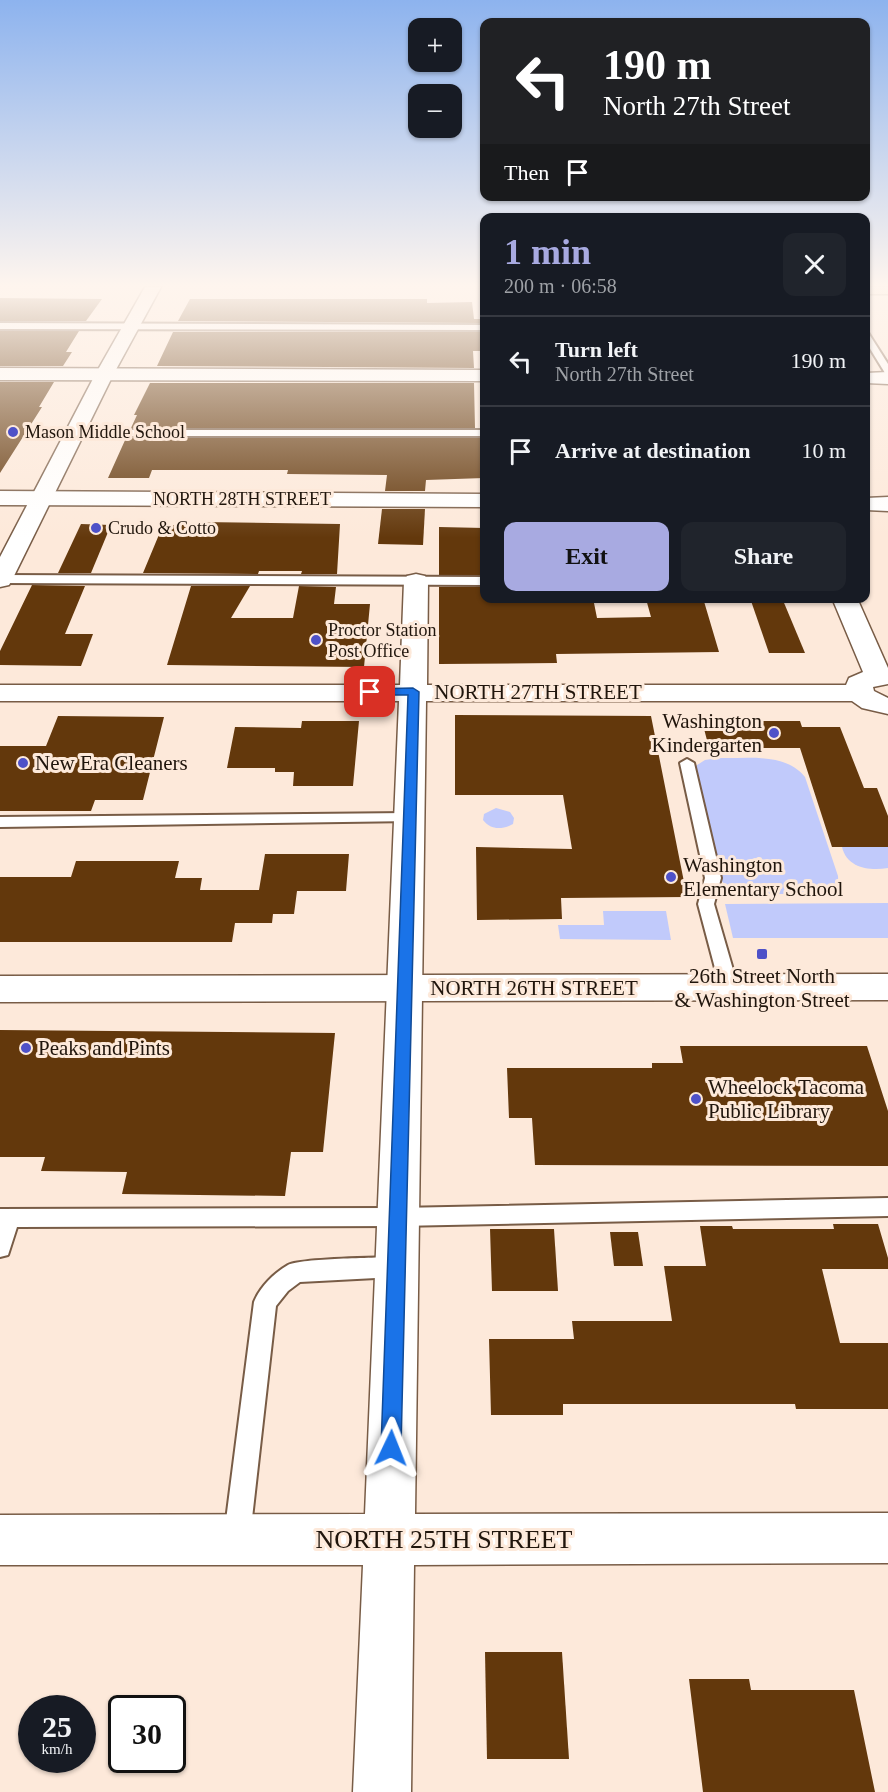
<!DOCTYPE html>
<html lang="en">
<head>
<meta charset="utf-8">
<style>
	:root { --surface:#171b24; --page:#20242c; --text:#f1f3f6; --muted:#9ea1a6; --line:#363941; --accent:#a8aae1 }
	body { margin:0; font-family:Georgia,serif; background:var(--page); color:var(--text); height:100vh; display:flex; flex-direction:column; font-size:22px; white-space:nowrap }
	* { box-sizing:border-box; margin:0 }
	p { font-size:20px; color:var(--muted) }
	.icon { flex:none; width:33px; height:33px; fill:none; stroke:currentColor; stroke-width:2; stroke-linecap:round; stroke-linejoin:round }
	.map { position:relative; flex:1; overflow:hidden }
	.side { position:absolute; left:480px; top:213px; width:390px; height:390px; display:flex; flex-direction:column; background:var(--surface); border-radius:12px; box-shadow:0 2px 4px #0004 }
	.side>* { flex:none }
	.hud { position:absolute; left:480px; top:18px; width:390px; height:183px; border-radius:12px; box-shadow:0 2px 4px #0004; background:#202124; color:#fff; overflow:hidden }
	.fabs { position:absolute; left:408px; top:18px; display:grid; gap:12px }
	.fabs a { display:grid; place-items:center; width:54px; height:54px; border-radius:12px; background:var(--surface); box-shadow:0 2px 4px #0004; font-size:30px }
	.speed { position:absolute; left:18px; top:1695px; display:flex; gap:12px; font-size:30px; font-weight:700; text-align:center }
	.speed>* { display:grid; place-content:center; width:78px; height:78px; border-radius:50%; background:var(--surface); box-shadow:0 2px 4px #0004; line-height:1 }
	.speed small { font-size:15px; font-weight:400 }
	.speed .limit { border:3px solid #111; border-radius:9px; background:#fff; color:#111 }
	.pin { position:absolute; display:grid; place-items:center; width:51px; height:51px; color:#fff; margin:-26px; border-radius:12px; box-shadow:0 3px 9px #0006 }
	.me { position:absolute; width:66px; margin:-33px; rotate:2deg; stroke-linejoin:round; filter:drop-shadow(0 0 4px #0008) }
	.turn { display:flex; align-items:center; gap:21px; height:126px; padding:0 24px; font-size:27px }
	.turn .icon { width:78px; height:78px; stroke-width:2.5 }
	.turn b { display:block; font-size:42px; line-height:51px }
	.then { display:flex; align-items:center; height:57px; padding:0 24px; background:#0003; gap:12px; font-size:22px }
	.round { display:grid; place-items:center; flex:none; width:63px; height:63px; border-radius:12px; background:var(--page) }
	.headline { display:flex; align-items:center; justify-content:space-between; height:102px; padding:0 24px }
	h1 { font-size:36px; font-weight:700; line-height:45px; color:var(--accent) }
	.button { display:flex; gap:12px; margin-top:auto; padding:12px 24px }
	.button a { flex:1; height:69px; border-radius:12px; background:var(--accent); color:#111; font-size:24px; font-weight:700; line-height:69px; text-align:center }
	.button a+a { background:var(--page); color:var(--text) }
	ul { padding:0; list-style:none }
	li { display:flex; align-items:center; gap:18px; height:90px; padding:0 24px; border-top:2px solid var(--line) }
	li div { flex:1 }
	li b { display:block; font-size:22px }
	li em { font-style:normal }
	.map>svg:first-child { display:block }
</style>
</head>
<body>
<div class="map">
<svg width="888" height="1792" viewBox="0 0 888 1792">
	<rect width="100%" height="100%" fill="#fde9da"/>
	<g fill="#c1cafb">
		<path d="M718,758c30,1 67,-6 87,19l33,99c1,12 -4,14 -13,18h-83l-13,-5 -9,-10 -26,-112 11,-7z"/>
		<path d="M496,808l14,4 4,6 -1,6c-12,6 -22,6 -30,-4l1,-6z"/>
		<path d="M842,847h46v21c-19,3 -41,0 -46,-21z"/>
		<path d="M888,903v35h-155l-8,-34z"/>
		<path d="M603,911h63l5,29 -111,-1 -2,-14h46z"/>
	</g>
	<g fill="#63380c">
		<path d="M0,298l102,1 -16,22h-86z"/>
		<path d="M190,299h237v4l45,-1 2,17h6v4l-302,-2z"/>
		<path d="M0,331h79l-13,21h6l-9,14h-63z"/>
		<path d="M173,332h308l1,19h-9l1,17 -317,-2z"/>
		<path d="M0,382h54l-15,25h3l-42,66z"/>
		<path d="M150,383h324l1,45h-344l6,-13h-3z"/>
		<path d="M126,438h358v40l-58,2 -1,11h-40l2,-16 -100,-1 1,-4h-136l-3,8h-41z"/>
		<path d="M382,509h43l-2,36 -45,-1z"/>
		<path d="M201,522l139,2 -3,50h-36l1,-3h-43l-1,3 -115,-1 20,-48h37z"/>
		<path d="M81,524l30,1 -20,48h-33z"/>
		<path d="M439,527l45,1v47h-45z"/>
		<path d="M32,585l53,1 -20,48h28l-12,32 -81,-1v-14z"/>
		<path d="M191,586h59l-19,32h62l6,-32 37,1 -2,17h36l-6,63 -197,-2z"/>
		<path d="M439,587h45v11h109l4,20 54,-1 -5,-18 57,-1 16,54 -163,2 1,9 -118,1z"/>
		<path d="M750,598h32l23,55h-36z"/>
		<path d="M455,715l196,1 36,181 -126,1 1,21 -85,1 -1,-73 96,2 -9,-54h-108z"/>
		<path d="M58,716l106,1 -21,83h-48l-4,11h-91v-65h46z"/>
		<path d="M302,721h57l-6,65h-60l1,-14h-19v-4h-48l8,-41 66,1z"/>
		<path d="M702,721h98l2,6h38l24,61h13l11,28v31h-56l-32,-99h-91z"/>
		<path d="M265,854h84l-3,37h-49l-3,23h-21l-1,9h-37l-3,19h-232v-65h71l5,-16h103l-4,17h27l-2,12h59z"/>
		<path d="M0,1030l335,3 -12,119h-32l-6,44 -163,-2 5,-22 -86,-1 4,-14h-45z"/>
		<path d="M680,1046h187l21,65v55l-353,-1 -3,-47h-23l-2,-50h145v-5h31z"/>
		<path d="M833,1224h45l10,34v11h-66l18,74h48v66h-92l-1,-5h-232v11h-72l-2,-76h85l-2,-18h100l-8,-55h42l-6,-40h32l1,3h101z"/>
		<path d="M490,1229h64l4,62h-66z"/>
		<path d="M610,1232h28l5,34h-29z"/>
		<path d="M485,1652h77l7,107h-82z"/>
		<path d="M689,1679h60l2,11h103l21,102h-172z"/>
	</g>
	<g fill="none" stroke-linecap="round" stroke-linejoin="round">
		<g stroke="#785c46" stroke-width="4">
			<g id="service">
				<path d="M0,323l484,2v5l-484,-1z"/>
				<path d="M866,333l3,1 19,30v10l-3,-1 -19,-31z"/>
				<path d="M484,430v6h-409l-5,-3 5,-3z"/>
				<path d="M0,575l484,2v8l-484,-2z"/>
				<path d="M687,759l7,4 27,115 -7,26 24,83 -3,5 -6,2 -6,-2 -3,-5 -22,-83 7,-26 -25,-115z"/>
				<path d="M409,813l5,2 3,3 -3,3 -414,6v-10z"/>
				<path d="M888,1198v18l-490,10 -381,1 -9,28 -8,2v-48l398,-1z"/>
				<path d="M395,1257l8,3 3,7 -3,7 -8,3 -95,5 -12,9 -12,15 -26,230 -4,9 -9,4 -9,-4 -4,-9 30,-234c6,-15 20,-29 34,-37 14,-7 87,-7 107,-8z"/>
			</g>
		</g>
		<g stroke="#785c46" stroke-width="3">
			<g id="minor">
				<path d="M0,368l484,2v11l-484,-1z"/>
				<path d="M888,372v12l-22,-1v-10z"/>
				<path d="M0,491l484,3v13l-484,-2z"/>
				<path d="M888,497v14l-22,-1v-12z"/>
				<path d="M416,574l9,2 3,5 -1,104h419l3,-7 14,-6 -31,-74h25l31,70v16l-15,3 1,4 14,7v16l-26,-6 -10,-7h-426l-11,813 473,-1v50l-474,2 -3,227h-58l10,-227h-363v-50l365,-1 34,-813h-399v-16h400l4,-104 3,-5z"/>
			</g>
		</g>
		<g stroke="#785c46" stroke-width="3">
			<g id="tertiary">
				<path d="M145,287h16l-48,88 -101,205 -3,5 -9,2v-30l95,-182z"/>
				<path d="M888,974v26l-888,2v-26z"/>
			</g>
		</g>
		<g stroke="#785c46" stroke-width="3">
			<rect id="secondary" x="866" y="287" width="22" height="7"/>
		</g>
		<use href="#service" fill="#fff" fill-rule="evenodd"/>
		<use href="#minor" fill="#fff" fill-rule="evenodd"/>
		<use href="#tertiary" fill="#fff" fill-rule="evenodd"/>
		<use href="#secondary" fill="#f2d9bf" fill-rule="evenodd"/>
	</g>
	<linearGradient id="sky" x2="0" y2="1"><stop stop-color="#8db3ee"/><stop offset="0.53" stop-color="#fef5ee"/><stop offset="1" stop-color="#fef5ee" stop-opacity="0"/></linearGradient>
	<rect width="888" height="538" fill="url(#sky)"/>
	<path fill="#1a73e8" stroke="#114b97" stroke-width="1.5" d="M413,688l6,4 -18,756 -3,7 -7,3 -7,-3 -3,-7 27,-753h-38l-6,-3 6,-3z"/>
	<g fill="#4e51c8" stroke="#fde9da" stroke-width="2">
		<circle cx="13" cy="432" r="6"/>
		<circle cx="96" cy="528" r="6"/>
		<circle cx="316" cy="640" r="6"/>
		<circle cx="774" cy="733" r="6"/>
		<circle cx="23" cy="763" r="6"/>
		<circle cx="671" cy="877" r="6"/>
		<rect x="756" y="948" width="12" height="12" rx="3"/>
		<circle cx="26" cy="1048" r="6"/>
		<circle cx="696" cy="1099" r="6"/>
	</g>
	<g text-anchor="middle" dominant-baseline="central" stroke-width="6" stroke-linejoin="round" paint-order="stroke">
		<g font-size="18" fill="#20150c" stroke="#fde9da" text-anchor="start">
			<text x="25" y="432">Mason Middle School</text>
			<text x="108" y="528">Crudo &amp; Cotto</text>
			<text x="328" y="630">Proctor Station<tspan x="328" dy="21">Post Office</tspan></text>
		</g>
		<g font-size="18" fill="#20150c" stroke="#fde9da">
			<text x="242" y="499">NORTH 28TH STREET</text>
		</g>
		<g font-size="21" fill="#20150c" stroke="#fde9da">
			<text x="538" y="692">NORTH 27TH STREET</text>
			<text x="534" y="988">NORTH 26TH STREET</text>
		</g>
		<g font-size="21" fill="#20150c" stroke="#fde9da" text-anchor="start">
			<text x="762" y="721" text-anchor="end">Washington<tspan x="762" dy="24">Kindergarten</tspan></text>
			<text x="35" y="763">New Era Cleaners</text>
			<text x="683" y="865">Washington<tspan x="683" dy="24">Elementary School</tspan></text>
			<text x="762" y="976" text-anchor="middle">26th Street North<tspan x="762" dy="24">&amp; Washington Street</tspan></text>
			<text x="38" y="1048">Peaks and Pints</text>
			<text x="708" y="1087">Wheelock Tacoma<tspan x="708" dy="24">Public Library</tspan></text>
		</g>
		<g font-size="26" fill="#20150c" stroke="#fde9da">
			<text x="444" y="1539">NORTH 25TH STREET</text>
		</g>
	</g>
</svg>
<div class="fabs">
<a>+</a>
<a>−</a>
</div>
<div class="speed"><div>25<small>km/h</small></div><div class="limit">30</div></div>
<div class="pin" style="left:370px;top:692px;background:#d93025"><svg class="icon" aria-label="arrive" viewBox="0 0 24 24"><path d="M6 21V4h12l-3 4 3 4H6"/></svg></div>
<svg class="me" style="left:391px;top:1448px" viewBox="-20 -20 40 40"><path d="M0-17L14 15 0 8-14 15z" fill="#1a73e8" stroke="#fff" stroke-width="4"/></svg>
<div class="hud">
<div class="turn"><svg class="icon" aria-label="left" viewBox="0 0 24 24"><path d="M17 20v-9H6M10 6l-5 5 5 5"/></svg><div><b>190 m</b>North 27th Street</div></div>
<div class="then">Then<svg class="icon" aria-label="arrive" viewBox="0 0 24 24"><path d="M6 21V4h12l-3 4 3 4H6"/></svg></div>
</div>
<section class="side">
<div class="headline"><div><h1>1 min</h1><p>200 m · 06:58</p></div><a class="round"><svg class="icon" aria-label="close" viewBox="0 0 24 24"><path d="M6 6l12 12M18 6L6 18"/></svg></a></div>
<ul>
<li><svg class="icon" aria-label="left" viewBox="0 0 24 24"><path d="M17 20v-9H6M10 6l-5 5 5 5"/></svg><div><b>Turn left</b><p>North 27th Street</p></div><em>190 m</em></li>
<li><svg class="icon" aria-label="arrive" viewBox="0 0 24 24"><path d="M6 21V4h12l-3 4 3 4H6"/></svg><div><b>Arrive at destination</b></div><em>10 m</em></li>
</ul>
<div class="button"><a>Exit</a><a>Share</a></div>
</section>
</div>
</body>
</html>
